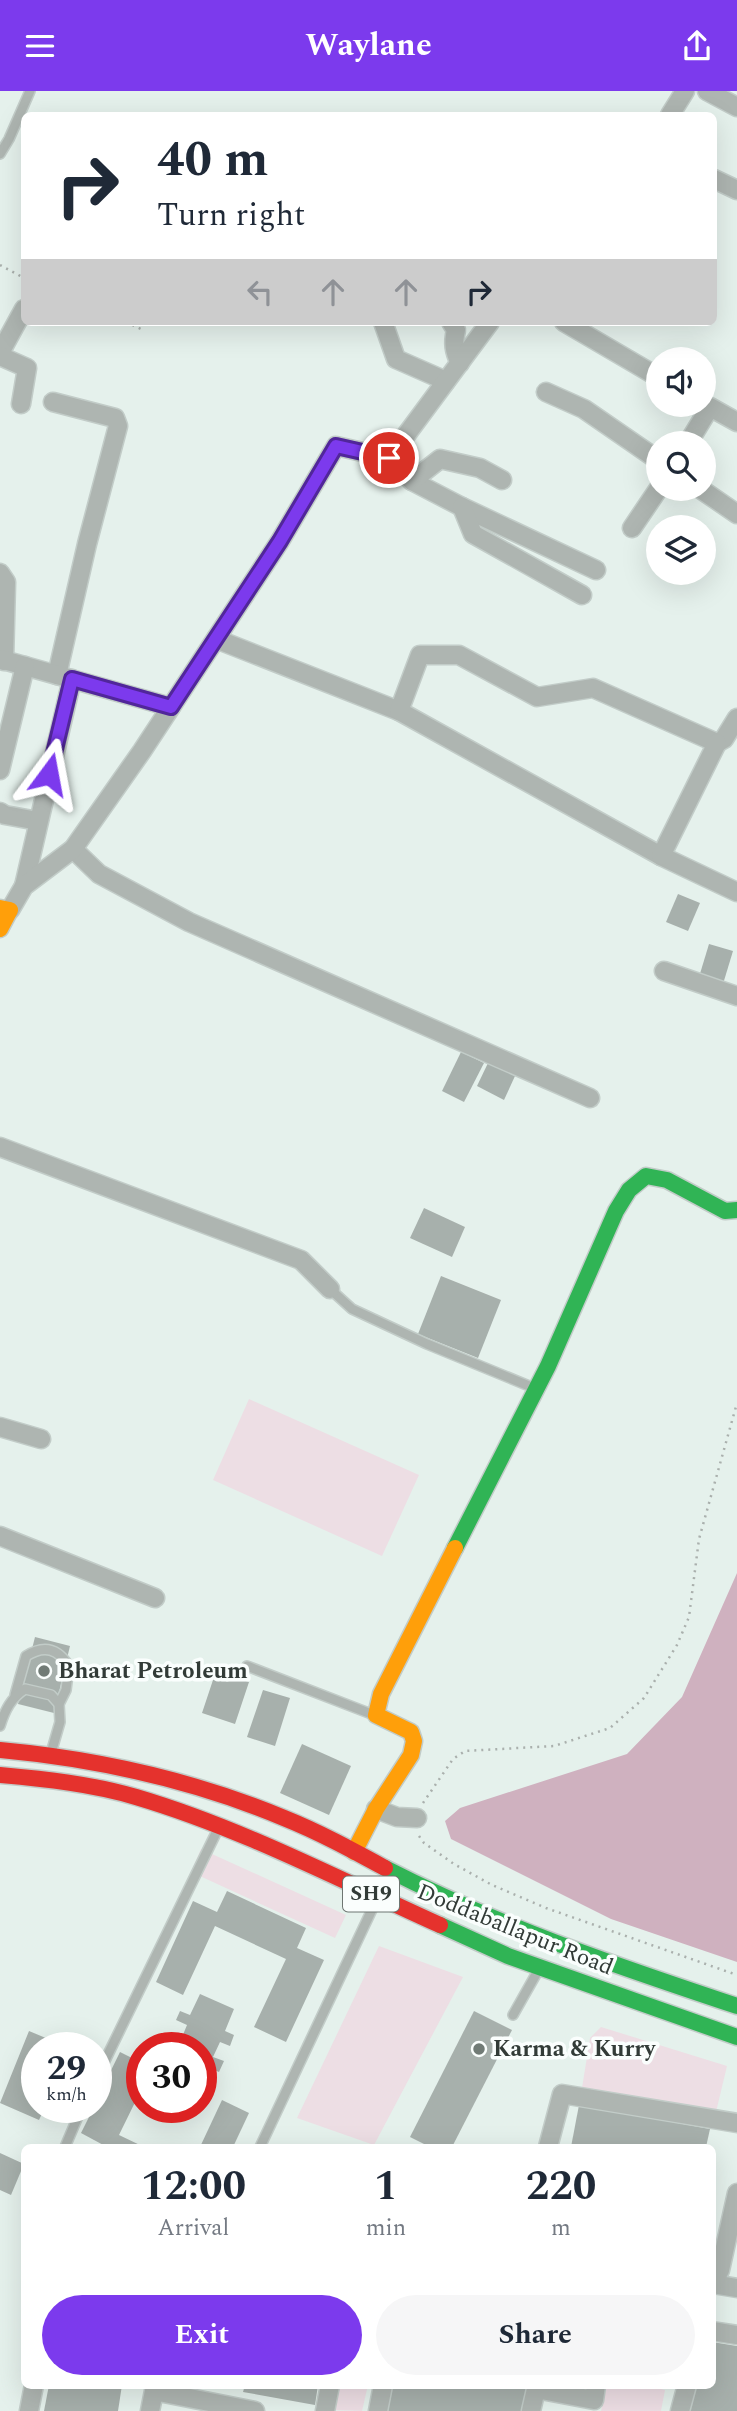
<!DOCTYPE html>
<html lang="en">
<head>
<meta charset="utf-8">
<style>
	:root { --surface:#fff; --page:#f6f6f7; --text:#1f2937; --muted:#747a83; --accent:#7c3aed }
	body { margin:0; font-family:Spectral,serif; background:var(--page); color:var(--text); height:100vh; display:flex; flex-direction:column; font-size:26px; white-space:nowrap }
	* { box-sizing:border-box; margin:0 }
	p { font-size:23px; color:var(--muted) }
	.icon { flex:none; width:38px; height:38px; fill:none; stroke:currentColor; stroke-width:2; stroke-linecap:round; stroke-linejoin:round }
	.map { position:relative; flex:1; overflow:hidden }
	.drawer { position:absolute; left:21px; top:2053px; width:695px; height:245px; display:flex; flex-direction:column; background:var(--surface); border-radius:10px; box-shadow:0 7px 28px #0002 }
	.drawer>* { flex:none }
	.banner { position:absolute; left:21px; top:21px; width:696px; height:214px; border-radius:10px; box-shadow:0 7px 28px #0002; background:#fff; color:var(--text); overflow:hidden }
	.tools { position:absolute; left:646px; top:256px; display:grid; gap:14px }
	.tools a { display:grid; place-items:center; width:70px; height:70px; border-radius:50%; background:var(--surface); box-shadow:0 7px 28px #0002; font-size:35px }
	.speed { position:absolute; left:21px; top:1941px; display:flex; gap:14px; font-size:35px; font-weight:700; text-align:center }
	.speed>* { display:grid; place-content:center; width:91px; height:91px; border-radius:50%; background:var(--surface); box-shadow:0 7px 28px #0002; line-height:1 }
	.speed small { font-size:18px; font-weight:400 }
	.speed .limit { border:10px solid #d22; background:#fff; color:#111 }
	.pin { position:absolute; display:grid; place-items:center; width:60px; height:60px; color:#fff; margin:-30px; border:4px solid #fff; border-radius:50%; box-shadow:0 2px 7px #0007 }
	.me { position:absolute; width:77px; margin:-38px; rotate:13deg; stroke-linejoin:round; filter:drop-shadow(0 0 5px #0008) }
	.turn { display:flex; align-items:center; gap:24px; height:147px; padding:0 21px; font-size:32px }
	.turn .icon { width:91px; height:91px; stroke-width:2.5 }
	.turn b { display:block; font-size:49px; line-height:60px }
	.lanes { display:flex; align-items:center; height:66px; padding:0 21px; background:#0003; justify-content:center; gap:35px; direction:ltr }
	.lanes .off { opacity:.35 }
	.eta { display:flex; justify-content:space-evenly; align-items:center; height:119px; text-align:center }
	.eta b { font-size:42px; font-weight:700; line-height:49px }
	.button { display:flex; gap:14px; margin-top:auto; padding:14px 21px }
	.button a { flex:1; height:80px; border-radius:42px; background:var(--accent); color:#fff; font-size:28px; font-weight:700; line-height:80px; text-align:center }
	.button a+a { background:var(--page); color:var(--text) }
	header { display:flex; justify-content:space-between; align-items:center; height:91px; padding:0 21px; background:var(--accent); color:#fff; font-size:32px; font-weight:700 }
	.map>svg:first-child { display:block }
</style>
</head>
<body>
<header><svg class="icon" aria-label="menu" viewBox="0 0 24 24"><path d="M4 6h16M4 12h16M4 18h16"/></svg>Waylane<svg class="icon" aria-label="share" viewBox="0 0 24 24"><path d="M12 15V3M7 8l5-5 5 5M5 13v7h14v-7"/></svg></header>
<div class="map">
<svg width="737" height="2320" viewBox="0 0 737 2320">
	<rect width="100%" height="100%" fill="#e5f1ec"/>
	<g fill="#eddee4">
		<path d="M249,1308l170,76 -37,81 -169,-76z"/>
		<path d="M201,1758l145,66 -11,23 -144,-66z"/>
		<path d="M379,1855l84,31 -89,168 -77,-27z"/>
		<path d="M601,1936l126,39 -11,46 -134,-24 8,-50z"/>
		<path d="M338,2294h30l-6,26 -29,-1z"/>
		<path d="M607,2294h36l22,5 -4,21h-60z"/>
	</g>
	<path fill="#cfb1bf" d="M737,1482v389l-126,-43 -160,-80 -6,-18 15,-13 167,-54 55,-57z"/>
	<g fill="#a7b0ac">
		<path d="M678,803l22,9 -12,28 -22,-9z"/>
		<path d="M709,853l24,7 -10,33 -24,-7z"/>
		<path d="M461,961l23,11 -20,39 -22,-11z"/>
		<path d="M488,972l27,13 -11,24 -27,-14z"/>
		<path d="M424,1117l41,19 -13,30 -42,-19z"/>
		<path d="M441,1185l60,24 -23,58 -60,-24z"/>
		<path d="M35,1546l35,9 -16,67 -36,-9z"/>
		<path d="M216,1580l33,11 -14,42 -33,-11z"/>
		<path d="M263,1599l27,8 -15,48 -28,-9z"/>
		<path d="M302,1653l49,22 -22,49 -49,-22z"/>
		<path d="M227,1800l79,37 -9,20 27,12 -38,82 -32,-15 32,-68 -71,-33 -32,69 -27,-13 37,-81 24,11z"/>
		<path d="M200,1903l34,15 -9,22 9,4 -4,11 -10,-4 -7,15 11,4 -5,11 -12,-5 -6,13v-33h-36l4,-9 11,4 7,-17 -11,-5 4,-9 10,4z"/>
		<path d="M474,1920l38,19 -60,117h-22l-20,-10z"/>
		<path d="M29,1940l24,10 -2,6h-14v33l-7,15 7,2v10h8l-6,13 -39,-17z"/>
		<path d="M120,1961l22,11v25l-23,47 25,12h-37l-26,-14 13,-26h2v-6z"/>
		<path d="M222,2009l27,13 -16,34h-33z"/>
		<path d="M579,2014l131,24 -4,18h-135z"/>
		<path d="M0,2062l24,11 -13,31 -11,-5z"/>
		<path d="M712,2251l25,4v65h-48l5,-26h18z"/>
		<path d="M49,2294h73l-4,26h-74z"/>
		<path d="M245,2294h73l-3,20 -72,-13z"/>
		<path d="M393,2294h135l-5,26h-135z"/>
	</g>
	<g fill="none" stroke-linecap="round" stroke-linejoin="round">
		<g stroke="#c2ccc8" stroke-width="12">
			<g id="lane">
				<path d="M0,63l9,-15 21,-48"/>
				<path d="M330,1198l22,20 75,35 107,44"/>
				<path d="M247,1575l127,49"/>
				<path d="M15,1604l11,-39c19,-12 32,-7 43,10l-3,24 -7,14"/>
				<path d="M0,1635c5,-16 11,-28 25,-37l26,6 8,9 1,18 -9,31"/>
				<path d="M513,1924l26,-46"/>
				<path d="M96,1988l122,-250"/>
				<path d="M65,2056l17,-40"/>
				<path d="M260,2056l117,-248"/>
			</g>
		</g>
		<g stroke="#c2ccc8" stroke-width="21">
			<g id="street">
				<path d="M707,0l30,16"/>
				<path d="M670,24l15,-24"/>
				<path d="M714,88l23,11"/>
				<path d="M383,231l13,37 50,22"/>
				<path d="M451,231l5,8c-3,13 -2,21 4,33"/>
				<path d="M564,231l94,55"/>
				<path d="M0,262l24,-44"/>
				<path d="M0,265l27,12 -6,36"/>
				<path d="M546,301l38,17 74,51"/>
				<path d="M53,311l62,16 3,8 -31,118 -30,131"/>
				<path d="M688,352l22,-36 27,15"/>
				<path d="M389,367l23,23 50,26 134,63"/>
				<path d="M412,390l28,-22 40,9 22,12"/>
				<path d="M699,397l38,26"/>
				<path d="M462,416l11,27 109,61"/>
				<path d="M632,437l27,-40"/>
				<path d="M0,482l6,9 -2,79"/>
				<path d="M216,548l183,72"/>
				<path d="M0,568l171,48"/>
				<path d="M737,627l-13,21 -7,4 -124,-55 -56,9 -78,-42h-39l-21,56 262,145 76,36"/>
				<path d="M0,679l25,-104"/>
				<path d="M0,721l5,3 33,6"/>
				<path d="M73,758l26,25 90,48 401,176"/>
				<path d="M661,765l56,-113"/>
				<path d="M24,795l48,-207"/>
				<path d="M10,819l14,-24 49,-37 69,-98 138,-210 56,-95 53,12 101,-136"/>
				<path d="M664,880l73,25"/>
				<path d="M0,1056l301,113 29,29"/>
				<path d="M0,1336l41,12"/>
				<path d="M0,1445l155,62"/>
				<path d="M376,1718l21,8 20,1"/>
				<path d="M548,2056l14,-53 175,29"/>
				<path d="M713,2193l24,4"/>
				<path d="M712,2194l8,-15 17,-77"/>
				<path d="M712,2240l25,4"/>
				<path d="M29,2320l5,-26"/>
				<path d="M150,2320l4,-20 101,20"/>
				<path d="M325,2320l5,-26"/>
				<path d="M378,2320l5,-26"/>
				<path d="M531,2320l5,-22 58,11 2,-15"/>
				<path d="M680,2320l7,-26"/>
			</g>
		</g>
		<g stroke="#c2ccc8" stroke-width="19">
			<g id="fast">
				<path d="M455,1457l93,-182 68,-155 13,-21 17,-14 21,4 58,31 12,-1"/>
				<path d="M385,1777c113,58 232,98 352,138"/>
				<path d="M440,1834l68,31 229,81"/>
			</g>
		</g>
		<g stroke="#c2ccc8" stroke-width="19">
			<g id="slow">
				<path d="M0,817l10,2 -10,19"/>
				<path d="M354,1761l22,-43 35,-54 3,-14 -3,-9 -35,-17 5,-21 74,-146"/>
			</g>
		</g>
		<g stroke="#c2ccc8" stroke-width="19">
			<g id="jam">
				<path d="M0,1659c98,9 193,30 284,68 35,14 68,32 101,50"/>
				<path d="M0,1684c45,4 92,9 136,22 105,31 204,83 304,128"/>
			</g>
		</g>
		<g stroke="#aab0ad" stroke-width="2.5" stroke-dasharray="2 5" stroke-linecap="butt">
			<path d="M0,174l24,13"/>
			<path d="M126,231l15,7"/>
			<path d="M423,1712l30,-44 12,-8 89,-5 56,-18 34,-30 33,-53 12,-28 10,-78 38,-136"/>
			<path d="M419,1745l5,7 30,21 38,21 54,23 191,67"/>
		</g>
		<use href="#lane" stroke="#aeb5b1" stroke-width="9"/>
		<use href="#street" stroke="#aeb5b1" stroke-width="18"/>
		<use href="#fast" stroke="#30b455" stroke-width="16"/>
		<use href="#slow" stroke="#ff9f0a" stroke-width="16"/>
		<use href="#jam" stroke="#e5322d" stroke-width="16"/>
	</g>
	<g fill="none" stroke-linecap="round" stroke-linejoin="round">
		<g stroke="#51269a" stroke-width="18">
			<path id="route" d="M49,683l23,-95 99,28 109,-166 56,-95 53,12"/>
		</g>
		<use href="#route" stroke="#7c3aed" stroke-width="12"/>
	</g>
	<g fill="#717b76" stroke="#fafefd" stroke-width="2.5">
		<circle cx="44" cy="1580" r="7"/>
		<circle cx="479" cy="1958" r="7"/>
	</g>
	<g text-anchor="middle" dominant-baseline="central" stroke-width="7" stroke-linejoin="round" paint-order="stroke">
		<rect fill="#fafefd" stroke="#6e7672" stroke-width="2" x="343" y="1785.5" width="56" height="35" rx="5"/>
		<g font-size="21" font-weight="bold" fill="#323b37">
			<text x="371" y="1803">SH9</text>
		</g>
		<g font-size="23" font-weight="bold" fill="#323b37" stroke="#fafefd" text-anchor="start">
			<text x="58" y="1580">Bharat Petroleum</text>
			<text x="493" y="1958">Karma &amp; Kurry</text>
		</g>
		<g font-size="23" fill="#323b37" stroke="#fafefd">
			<text transform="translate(515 1839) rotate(22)">Doddaballapur Road</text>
		</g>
	</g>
</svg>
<div class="tools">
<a><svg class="icon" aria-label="sound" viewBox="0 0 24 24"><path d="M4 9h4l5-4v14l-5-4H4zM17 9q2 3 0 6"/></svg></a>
<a><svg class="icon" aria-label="search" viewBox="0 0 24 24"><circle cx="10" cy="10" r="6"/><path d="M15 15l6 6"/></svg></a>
<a><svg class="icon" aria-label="layers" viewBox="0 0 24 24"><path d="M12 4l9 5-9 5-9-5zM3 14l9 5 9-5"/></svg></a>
</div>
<div class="speed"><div>29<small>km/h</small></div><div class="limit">30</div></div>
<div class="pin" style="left:389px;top:367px;background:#d93025"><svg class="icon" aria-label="arrive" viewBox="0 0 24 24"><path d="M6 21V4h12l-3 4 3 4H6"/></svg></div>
<svg class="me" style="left:49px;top:683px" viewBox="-20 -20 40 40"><path d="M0-17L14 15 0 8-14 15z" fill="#7c3aed" stroke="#fff" stroke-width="4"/></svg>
<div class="banner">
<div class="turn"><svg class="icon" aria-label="right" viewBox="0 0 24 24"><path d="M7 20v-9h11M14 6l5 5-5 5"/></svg><div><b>40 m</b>Turn right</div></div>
<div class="lanes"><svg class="icon off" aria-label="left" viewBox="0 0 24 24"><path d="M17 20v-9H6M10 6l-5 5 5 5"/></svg><svg class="icon off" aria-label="ahead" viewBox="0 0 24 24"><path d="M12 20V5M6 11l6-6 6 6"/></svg><svg class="icon off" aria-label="ahead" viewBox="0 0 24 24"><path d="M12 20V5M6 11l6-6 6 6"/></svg><svg class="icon" aria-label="right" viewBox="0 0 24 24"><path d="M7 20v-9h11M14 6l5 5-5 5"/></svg></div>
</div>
<section class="drawer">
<div class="eta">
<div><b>12:00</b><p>Arrival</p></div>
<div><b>1</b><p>min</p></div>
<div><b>220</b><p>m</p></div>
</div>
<div class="button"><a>Exit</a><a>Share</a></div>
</section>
</div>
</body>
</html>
